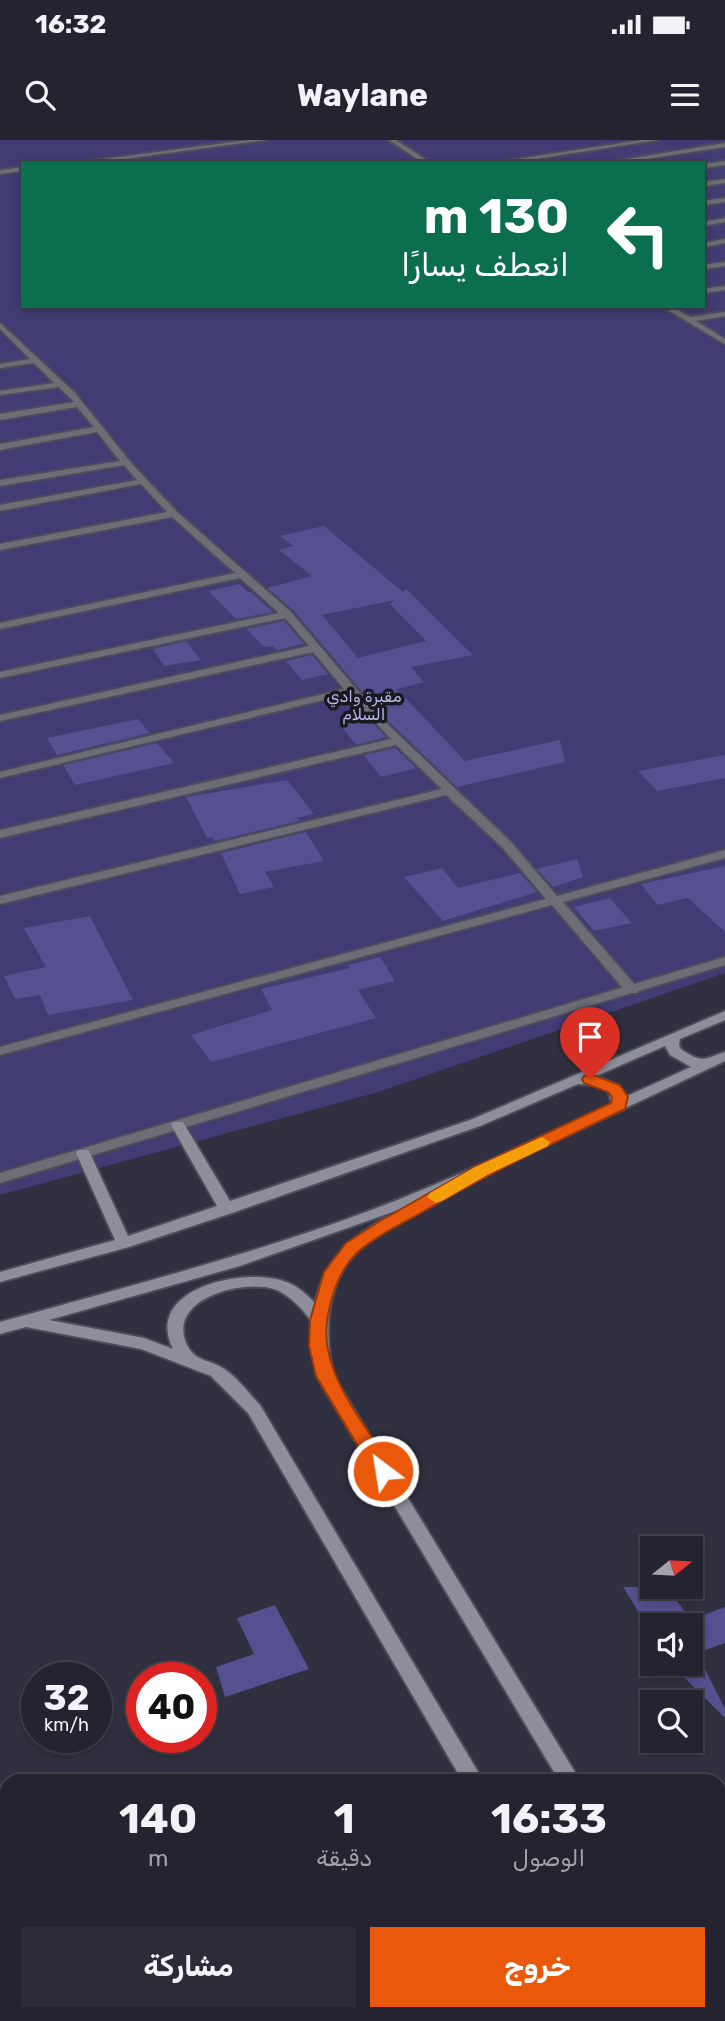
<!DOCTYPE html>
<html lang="ar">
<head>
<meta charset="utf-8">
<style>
	:root { --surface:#242430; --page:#2c2c38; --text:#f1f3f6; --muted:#a3a4ab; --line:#41414c; --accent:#ea580c }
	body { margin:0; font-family:Rubik,Vazirmatn,sans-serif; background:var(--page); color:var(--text); direction:rtl; height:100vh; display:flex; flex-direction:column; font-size:26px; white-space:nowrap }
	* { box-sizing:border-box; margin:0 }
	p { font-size:23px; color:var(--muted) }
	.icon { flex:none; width:38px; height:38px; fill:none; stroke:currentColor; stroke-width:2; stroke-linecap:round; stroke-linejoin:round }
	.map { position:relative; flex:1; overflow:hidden; direction:ltr }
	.side { position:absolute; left:0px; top:1634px; width:726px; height:247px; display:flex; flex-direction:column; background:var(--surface); border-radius:21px 21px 0 0; box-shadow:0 4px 10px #0003,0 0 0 2px var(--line); direction:rtl }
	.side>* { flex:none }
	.hud { position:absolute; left:21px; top:21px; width:684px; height:147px; border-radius:0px; box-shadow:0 4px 10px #0003,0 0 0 2px var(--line); direction:rtl; background:#0b6e4f; color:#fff; overflow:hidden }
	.needle { width:46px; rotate:72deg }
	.fabs { position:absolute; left:640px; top:1396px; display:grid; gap:14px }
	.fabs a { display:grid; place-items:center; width:63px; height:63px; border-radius:0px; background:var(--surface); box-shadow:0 4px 10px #0003,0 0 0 2px var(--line); font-size:35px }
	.speed { position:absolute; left:21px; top:1522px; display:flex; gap:14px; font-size:35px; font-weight:700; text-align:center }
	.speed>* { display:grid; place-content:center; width:91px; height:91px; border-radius:50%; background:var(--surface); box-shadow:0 4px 10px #0003,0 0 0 2px var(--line); line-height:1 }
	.speed small { font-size:18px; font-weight:400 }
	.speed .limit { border:10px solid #d22; background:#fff; color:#111 }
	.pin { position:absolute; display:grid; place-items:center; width:60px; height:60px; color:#fff; margin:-72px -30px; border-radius:50% 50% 50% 0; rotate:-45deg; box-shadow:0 0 7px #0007 }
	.pin .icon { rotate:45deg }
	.me { position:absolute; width:77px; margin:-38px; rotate:329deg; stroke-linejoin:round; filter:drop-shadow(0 0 5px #0008) }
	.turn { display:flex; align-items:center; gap:24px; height:147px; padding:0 21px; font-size:32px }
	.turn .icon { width:91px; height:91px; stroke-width:2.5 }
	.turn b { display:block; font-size:49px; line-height:60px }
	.eta { display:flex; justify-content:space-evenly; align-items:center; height:119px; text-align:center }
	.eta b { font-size:42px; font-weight:700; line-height:49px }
	.action { display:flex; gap:14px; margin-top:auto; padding:14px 21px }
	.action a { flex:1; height:80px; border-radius:0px; background:var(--accent); color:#fff; font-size:28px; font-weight:700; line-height:80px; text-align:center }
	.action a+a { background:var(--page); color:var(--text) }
	.status { display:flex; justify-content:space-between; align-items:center; height:49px; padding:0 35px; background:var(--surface); direction:ltr }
	.status svg { height:19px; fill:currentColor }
	header { display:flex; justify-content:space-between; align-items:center; height:91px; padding:0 21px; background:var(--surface); font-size:32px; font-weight:700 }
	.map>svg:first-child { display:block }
</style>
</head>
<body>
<div class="status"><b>16:32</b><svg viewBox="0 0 49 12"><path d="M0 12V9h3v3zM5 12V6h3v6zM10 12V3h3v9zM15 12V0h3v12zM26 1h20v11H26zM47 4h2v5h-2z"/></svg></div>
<header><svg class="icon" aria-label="menu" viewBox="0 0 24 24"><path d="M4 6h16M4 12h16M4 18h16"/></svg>Waylane<svg class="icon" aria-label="search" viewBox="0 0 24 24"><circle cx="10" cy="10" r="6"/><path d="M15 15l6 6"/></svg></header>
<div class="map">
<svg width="725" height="1881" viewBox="0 0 725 1881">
	<rect width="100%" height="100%" fill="#303040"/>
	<path fill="#413c74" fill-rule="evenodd" d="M0,0h725v833l-350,120 -375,102zM23,23h681v143h-681z"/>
	<g fill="#555090" fill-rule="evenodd">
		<path d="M324,386l79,66 3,-3 67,66 -62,12 13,15 -27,7 68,72 95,-21 5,22 -108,25 -76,-73 -88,-104 -26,-22 45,-12 -33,-26 14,-4 -13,-10zM395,460l-5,4 36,37 -68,17 -36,-43z"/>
		<path d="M240,444l8,8h3l22,20 -37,7 -28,-28z"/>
		<path d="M284,481l20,23 -27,6 -4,-4 -9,1 -18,-18z"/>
		<path d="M186,501l15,19 -37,6 -11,-17z"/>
		<path d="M312,515l16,19 -26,6 -16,-19z"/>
		<path d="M367,577l19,20 -30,8 -17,-22z"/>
		<path d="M138,579l12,14 -93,22 -10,-17z"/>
		<path d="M157,603l17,20 -99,22 -12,-20z"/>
		<path d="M395,608l21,20 -35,9 -17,-22z"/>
		<path d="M725,615v23l-68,13 -19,-20z"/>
		<path d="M287,640l27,34 -17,4 2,3 -84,20 -2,-4 -6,1 -21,-41z"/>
		<path d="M306,692l18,29 -59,11 9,15 -34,7 -19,-41z"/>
		<path d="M577,719l6,18 -30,10 -16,-18z"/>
		<path d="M725,726v66l-37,-34 -31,7 -16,-21z"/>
		<path d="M442,728l16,20 62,-15 17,19 -94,29 -39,-44z"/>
		<path d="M610,758l22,25 -38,8 -20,-24z"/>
		<path d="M90,776l43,84 -85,15 -8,-20 -25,4 -11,-23 42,-9 -22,-39z"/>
		<path d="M380,817l15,24 -37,9 18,28 -165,44 -20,-27 81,-25 -11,-21 89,-21 -2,-3z"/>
		<path d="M623,1447h45l22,33 35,-13v36l-28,10 28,56v9l-54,-54h20v-38h-38v9z"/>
		<path d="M275,1465l34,64 -84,28 -9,-30 38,-13 -17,-36z"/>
	</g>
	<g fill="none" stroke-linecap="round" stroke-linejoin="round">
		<g stroke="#4c4c5b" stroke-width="4">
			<g id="lane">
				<path d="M248,0h18l-172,23h-20z"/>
				<path d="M389,0h7l35,23h-8z"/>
				<path d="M642,0h16l-149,23h-18z"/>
				<path d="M725,3v4l-105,16h-17z"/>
				<path d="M725,21v4l-21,3v-4z"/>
				<path d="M23,27v4l-23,3v-4z"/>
				<path d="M725,39v4l-21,3v-4z"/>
				<path d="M725,58v4l-21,3v-4z"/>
				<path d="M725,78v4l-21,4v-4z"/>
				<path d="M725,99v4l-21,4v-4z"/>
				<path d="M725,122v4l-21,3v-4z"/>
				<path d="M725,146v4l-21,3v-4z"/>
				<path d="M661,166h10l19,11 35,-5v4l-29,5 29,18v5z"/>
				<path d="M0,183l75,70 57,71 45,48 114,100 88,104 131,125 47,55 168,-46v8l-162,44 74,85 2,3 -2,3h-10l-75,-88 -552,150v-8l546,-148 -44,-52 -56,-52 -446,109v-8l442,-107 -46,-44 -396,93v-8l391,-91 -42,-45 -349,84v-6l344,-83 -31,-37 -313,69v-6l309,-69 -24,-28 -285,60v-6l279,-59 -39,-35 -240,51v-6l235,-50 -63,-56 -172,33v-6l167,-32 -26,-28 -141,27v-6l137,-25 -13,-15 -124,21v-6l120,-19 -23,-29 -97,18v-6l94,-17 -17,-20 -77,13v-6l74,-12 -15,-15 -59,8v-4l54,-8 -20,-20 -34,5v-4l30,-5 -30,-30z"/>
			</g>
		</g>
		<g stroke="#4c4c5b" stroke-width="4">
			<path id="street" d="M725,817v8l-725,218v-10z"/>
		</g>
		<g stroke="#4c4c5b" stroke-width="4">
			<g id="secondary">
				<path d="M725,871v9l-45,19c-2,8 0,10 7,14 18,11 20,4 38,-1v9l-239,113 -46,19 2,4 -2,4c-25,14 -52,26 -75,44 -40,31 -41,85 -32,130l248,407h-21l-241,-402c-9,-16 -2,-52 -10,-62 -8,-11 -20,-22 -32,-28 -31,-12 -112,8 -90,55 8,16 20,14 34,22 15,8 27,26 39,38l224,377h-21l-215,-369 -37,-37 -70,-27 -115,-22 -26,7v-12c119,-33 239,-64 355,-106 88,-32 172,-73 257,-112l-4,-13 -11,-6 -19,-1 -98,42 -248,87 -103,34 -129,35v-10l115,-32 -39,-87 2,-3h10l2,3 38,83 89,-30 -46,-81 2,-3h10l47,79 240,-81zM665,906l5,9 21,12 -66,30 -7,-12 -22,-9zM404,1068c-45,23 -77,43 -89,95 -8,-8 -16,-16 -26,-20 -40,-18 -147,4 -116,66l-29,-11 -95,-18 191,-54z"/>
				<path d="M719,1867l6,14h-22l-3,-7h19z"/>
				<path d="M600,1874h23l3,7h-23z"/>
			</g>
		</g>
		<use href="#lane" fill="#6d6d76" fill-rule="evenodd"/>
		<use href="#street" fill="#6d6d76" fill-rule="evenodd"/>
		<use href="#secondary" fill="#8e8e9b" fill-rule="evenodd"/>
	</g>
	<path fill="#ea580c" stroke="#983908" stroke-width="2" d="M590,934l30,11 8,12 -3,12c-67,32 -134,63 -199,101 -22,13 -49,25 -68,42 -23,21 -36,67 -30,98 9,45 43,81 65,121l-3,5 -7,3 -7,-3 -60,-100 -7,-30 1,-26 14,-48 22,-29 34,-22 95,-54 136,-64 1,-6 -4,-5 -24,-9 -2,-4 2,-3z"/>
	<path fill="#f59e0b" d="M542,997l8,5 -2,4 -61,29 -45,26 -6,2 -9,-6 3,-4 45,-26z"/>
	<g text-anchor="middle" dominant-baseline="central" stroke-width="7" stroke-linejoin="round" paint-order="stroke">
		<g font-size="16" fill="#b9b8f0" stroke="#191920">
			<text x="364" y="556">مقبرة وادي<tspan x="364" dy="18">السلام</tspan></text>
		</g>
	</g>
</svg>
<div class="fabs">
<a><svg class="needle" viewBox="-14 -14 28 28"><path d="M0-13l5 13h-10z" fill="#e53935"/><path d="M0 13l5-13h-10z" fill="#a3a4ab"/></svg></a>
<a><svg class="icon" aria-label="sound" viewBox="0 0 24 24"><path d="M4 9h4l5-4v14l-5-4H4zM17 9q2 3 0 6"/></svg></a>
<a><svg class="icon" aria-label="search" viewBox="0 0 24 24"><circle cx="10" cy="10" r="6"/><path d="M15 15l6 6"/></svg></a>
</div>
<div class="speed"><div>32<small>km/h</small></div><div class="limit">40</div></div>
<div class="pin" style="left:590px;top:939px;background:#d93025"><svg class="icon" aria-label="arrive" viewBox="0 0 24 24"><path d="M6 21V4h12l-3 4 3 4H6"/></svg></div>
<svg class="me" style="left:383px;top:1331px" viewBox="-20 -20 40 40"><circle r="17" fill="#ea580c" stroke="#fff" stroke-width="3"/><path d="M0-11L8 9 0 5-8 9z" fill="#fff"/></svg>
<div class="hud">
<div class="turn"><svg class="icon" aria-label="left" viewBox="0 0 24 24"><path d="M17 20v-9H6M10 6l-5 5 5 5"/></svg><div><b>130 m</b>انعطف يسارًا</div></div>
</div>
<section class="side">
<div class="eta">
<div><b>16:33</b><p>الوصول</p></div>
<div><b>1</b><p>دقيقة</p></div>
<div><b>140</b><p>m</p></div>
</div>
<div class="action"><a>خروج</a><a>مشاركة</a></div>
</section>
</div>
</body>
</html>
